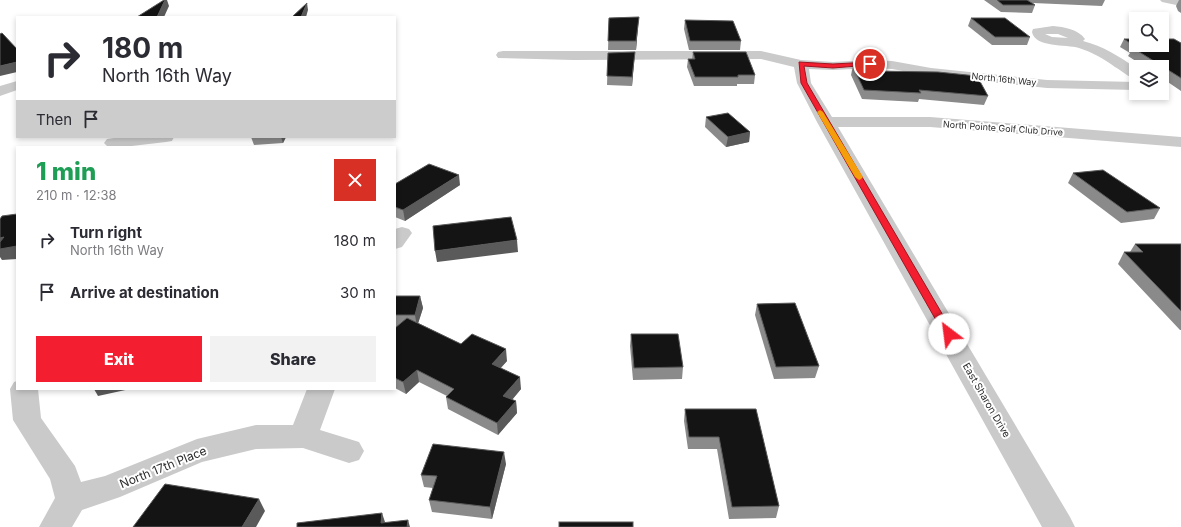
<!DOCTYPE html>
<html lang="en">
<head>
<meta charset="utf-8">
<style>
	:root { --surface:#fff; --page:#f2f2f3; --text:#2b2b33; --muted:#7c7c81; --accent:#f31f30 }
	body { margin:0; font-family:Inter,sans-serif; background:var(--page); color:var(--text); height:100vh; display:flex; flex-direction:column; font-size:15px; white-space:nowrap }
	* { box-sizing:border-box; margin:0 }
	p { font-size:13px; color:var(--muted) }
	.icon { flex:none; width:22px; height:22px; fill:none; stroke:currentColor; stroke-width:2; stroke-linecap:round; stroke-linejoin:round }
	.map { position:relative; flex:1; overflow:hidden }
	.side { position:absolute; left:16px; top:146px; width:380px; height:244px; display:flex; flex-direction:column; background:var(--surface); border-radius:0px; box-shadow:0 2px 6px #0003 }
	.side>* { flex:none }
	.hud { position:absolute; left:16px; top:16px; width:380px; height:122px; border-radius:0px; box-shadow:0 2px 6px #0003; background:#fff; color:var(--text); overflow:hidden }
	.fabs { position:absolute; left:1129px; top:12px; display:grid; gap:8px }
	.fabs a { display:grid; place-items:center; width:40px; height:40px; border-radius:0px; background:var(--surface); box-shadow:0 2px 6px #0003; font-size:20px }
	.pin { position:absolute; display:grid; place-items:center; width:34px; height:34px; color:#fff; margin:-17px; border:2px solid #fff; border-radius:50%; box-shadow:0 1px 4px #0007 }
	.me { position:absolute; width:44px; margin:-22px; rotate:330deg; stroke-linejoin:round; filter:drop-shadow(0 0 3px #0008) }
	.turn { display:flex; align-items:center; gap:14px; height:84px; padding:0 20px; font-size:18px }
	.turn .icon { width:52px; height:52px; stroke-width:2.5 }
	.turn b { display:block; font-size:28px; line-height:34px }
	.then { display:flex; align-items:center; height:38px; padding:0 20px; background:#0003; gap:8px; font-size:15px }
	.round { display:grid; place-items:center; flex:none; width:42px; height:42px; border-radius:0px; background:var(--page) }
	.headline { display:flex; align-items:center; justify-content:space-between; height:68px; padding:0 20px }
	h1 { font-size:24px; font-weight:800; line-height:30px; color:#1e9e55 }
	.cta { display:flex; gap:8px; margin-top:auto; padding:8px 20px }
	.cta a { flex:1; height:46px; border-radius:0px; background:var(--accent); color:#fff; font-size:16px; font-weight:800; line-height:46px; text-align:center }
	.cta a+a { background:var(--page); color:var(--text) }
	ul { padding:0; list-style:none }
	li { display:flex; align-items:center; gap:12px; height:52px; padding:0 20px }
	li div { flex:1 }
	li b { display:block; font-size:15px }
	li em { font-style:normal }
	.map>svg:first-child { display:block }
</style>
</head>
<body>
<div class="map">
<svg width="1181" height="527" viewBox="0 0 1181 527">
	<rect width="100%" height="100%" fill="#fff"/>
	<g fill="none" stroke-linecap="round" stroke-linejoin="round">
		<g fill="#cacaca" fill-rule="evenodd">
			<path d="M1160,0h21v6l-19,-4z"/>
			<path d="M1053,26c11,1 25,3 32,13l-2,2c20,5 37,16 53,27v11c-8,-2 -14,-8 -21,-12 -11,-8 -23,-15 -36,-19 -13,-4 -44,0 -47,-16l1,-3zM1045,34h13l10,4 -16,-1z"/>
			<path d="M503,51h258l40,9 32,2 38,-2 21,1 39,7 116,12 89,2v8l-89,-2 -116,-12 -39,-7 -21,-1 -38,2 -24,-1 2,14 21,34h98l251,20v10l-251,-20h-92l232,390 5,10h-33l-225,-405 -20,-39 -3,-16 -33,-8 -188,1 -75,-2 -2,-3 2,-3z"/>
			<path d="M17,81v9l-17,6v-10z"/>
			<path d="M121,137h53l-2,4 -6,1 -43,5h-15l-4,-4 3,-4z"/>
			<path d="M402,227l7,2 3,4 -10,14 -7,2v-20z"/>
			<path d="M17,381v8h21l3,29 34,48 6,16 24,-6 92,-37 59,-14h37l14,-36h28l-15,41 39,12 5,9 -5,9 -10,3 -46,-15 -47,1 -54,13 -82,35 -38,13 -10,17h-33l16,-29 -5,-19 -37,-59 -3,-31 4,-7z"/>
		</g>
	</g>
	<g fill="#8a8a8a">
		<path d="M984,0h121l-3,6 -69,-3 2,2 -3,8 -31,-1z"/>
		<path d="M1179,0h2v13l-3,-2 -2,-5z"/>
		<path d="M639,17l-3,33h-28l1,-32z"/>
		<path d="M971,18l59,19 -3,8h-35l-24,-19z"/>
		<path d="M685,20l56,21 -1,9h-51l-5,-21z"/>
		<path d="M1124,39l57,4v48l-19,-13v-11h-17l-17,-11 2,-3 -10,-6z"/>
		<path d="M635,52l-3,34 -25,-1 1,-32z"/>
		<path d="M693,52l62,23 -1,9h-17v2h-43l-7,-19 1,-8h4z"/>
		<path d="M853,66l22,5 113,25 -4,9 -65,-6 -1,3 -56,-3 -11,-24z"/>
		<path d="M706,117l44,15 -1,10 -23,5 -21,-20z"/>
		<path d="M251,137h35l-3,6 -29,2z"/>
		<path d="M1073,173l87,35 -6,11 -33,4 -53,-40z"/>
		<path d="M395,184l65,1 -55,36 -10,-4z"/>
		<path d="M1135,244h46v86h-1l-62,-66 6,-12h6z"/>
		<path d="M395,296h25l3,12 -5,15 43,21 46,17 -6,7 20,21 -9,11 4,1 1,12 -19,22 -50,-26 -2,-12 1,-1 -28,-14 -13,12 -11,-6v-60l2,-1h-2z"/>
		<path d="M757,304l62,62 -4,12 -41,1 -19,-64z"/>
		<path d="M631,334l52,33 -1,12 -49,1 -3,-34z"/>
		<path d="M685,409h71l23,97 -3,12 -47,1 -12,-70h-29l-4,-28z"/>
		<path d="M506,464l-14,55 -60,-7 -3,-12 4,-12 -9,-1 -3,-12z"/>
	</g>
	<g fill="#5a5a5a">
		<path d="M165,0h2l2,6 -5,11h-7z"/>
		<path d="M307,3l1,7 -2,7h-5z"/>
		<path d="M639,17l-1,8 -2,25v-9z"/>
		<path d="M635,52l-1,9 -2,25v-9z"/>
		<path d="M17,62v10l-17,4v-10z"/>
		<path d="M750,132l-1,10 -23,5 2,-10z"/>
		<path d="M281,137h5l-3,6z"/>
		<path d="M459,175l1,10 -55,36 -2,-11z"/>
		<path d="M4,237l13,9v13l-15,1 -2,-3v-19z"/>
		<path d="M517,240l1,12 -81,10 -2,-11z"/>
		<path d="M420,296l3,12 -6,19 -2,-12z"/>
		<path d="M506,349l1,12 -14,15 -1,-12z"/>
		<path d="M417,370l2,12 -13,12 -3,-12z"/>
		<path d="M520,377l1,12 -16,19 -2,-12z"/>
		<path d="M94,389h36l-32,7z"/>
		<path d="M516,401l1,12 -19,22 -1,-12z"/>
		<path d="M504,452l2,12 -14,55 -2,-12z"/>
		<path d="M259,499l6,12 -9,16h-14z"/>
		<path d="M382,513l4,12 -5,-2z"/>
		<path d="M408,520l2,7h-3z"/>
	</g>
	<g fill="#141414" stroke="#5a5a5a">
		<path d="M164,0h1l-8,17h-20z"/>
		<path d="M997,0h30l8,5h-32z"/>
		<path d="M307,3l-6,14h-9z"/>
		<path d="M639,17l-3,24h-28l1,-23z"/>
		<path d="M971,18h34l25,19h-35z"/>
		<path d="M685,20l48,1 8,20h-51z"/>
		<path d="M2,33l15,16v13l-17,4v-32z"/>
		<path d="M1124,39h12v6h26v-6h12l7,4v35l-48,-30h5z"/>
		<path d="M635,52l-3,25 -25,-1 1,-23z"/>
		<path d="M693,52h53l9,23h-17v2h-43l-7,-18h7z"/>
		<path d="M853,66l20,1 2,4 63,1 39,4 11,20 -69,-6 2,3 -57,-3z"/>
		<path d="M728,113l22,19 -22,5 -22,-20z"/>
		<path d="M429,164l30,11 -56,35 -8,-3v-23z"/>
		<path d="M1103,170l57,38 -33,4 -54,-39z"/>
		<path d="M17,214v32l-17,3v-7l4,-5 -4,1v-19l2,-3z"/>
		<path d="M511,217l6,23 -82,11 -2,-25z"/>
		<path d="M1135,244h46v67l-57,-59h19z"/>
		<path d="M395,296h25l-5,19h-20z"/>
		<path d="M795,303l24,63 -43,1 -19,-63z"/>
		<path d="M407,318l54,26 11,-10 34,15 -14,15 28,13 -17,19 13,5 -19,22 -51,-26 8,-8 -37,-19 -14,12 -8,-4v-50z"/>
		<path d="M631,334h47l5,33 -49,1z"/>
		<path d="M685,409h71l23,97 -47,1 -13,-70h-30z"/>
		<path d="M433,444l71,8 -14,55 -61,-7 8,-24 -16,-1z"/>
		<path d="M165,484l94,15 -17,28h-109z"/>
		<path d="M382,513l-1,10 27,-3 -1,7h-110v-4z"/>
		<rect x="559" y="522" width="74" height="5"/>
	</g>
	<path fill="#f31f30" stroke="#9e141f" d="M799,62l34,2 37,-2 3,2 -3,1 -37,3 -29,-2 3,17 147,251 -2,2h-7l-144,-253z"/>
	<path fill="#f59e0b" d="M820,110l3,2 40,65 -2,2 -2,1 -4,-3 -38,-65z"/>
	<g text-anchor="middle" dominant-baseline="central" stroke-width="4" stroke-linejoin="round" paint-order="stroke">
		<g font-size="9" fill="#2d2d2d" stroke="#fff">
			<text transform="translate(1004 79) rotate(6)">North 16th Way</text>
			<text transform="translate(1003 128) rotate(4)">North Pointe Golf Club Drive</text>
		</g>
		<g font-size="10" fill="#2d2d2d" stroke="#fff">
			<text transform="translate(987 400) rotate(60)">East Sharon Drive</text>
		</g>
		<g font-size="12" fill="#2d2d2d" stroke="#fff">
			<text transform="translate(163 467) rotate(-22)">North 17th Place</text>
		</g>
	</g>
</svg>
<div class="fabs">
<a><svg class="icon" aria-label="search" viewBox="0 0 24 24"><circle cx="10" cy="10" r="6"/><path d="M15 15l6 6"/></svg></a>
<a><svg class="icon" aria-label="layers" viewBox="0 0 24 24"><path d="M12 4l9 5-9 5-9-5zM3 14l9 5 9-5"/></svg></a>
</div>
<div class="pin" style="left:870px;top:64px;background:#d93025"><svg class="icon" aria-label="arrive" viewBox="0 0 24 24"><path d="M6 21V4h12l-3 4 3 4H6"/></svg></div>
<svg class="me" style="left:949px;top:334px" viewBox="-20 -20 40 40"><circle r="19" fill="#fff"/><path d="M0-13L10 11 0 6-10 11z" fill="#f31f30"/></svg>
<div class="hud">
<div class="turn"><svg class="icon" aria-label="right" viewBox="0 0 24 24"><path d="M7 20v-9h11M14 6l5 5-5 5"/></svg><div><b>180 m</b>North 16th Way</div></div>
<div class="then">Then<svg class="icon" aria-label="arrive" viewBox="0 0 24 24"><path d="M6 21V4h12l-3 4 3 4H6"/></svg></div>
</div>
<section class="side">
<div class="headline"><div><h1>1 min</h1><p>210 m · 12:38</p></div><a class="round" style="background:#d93025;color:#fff"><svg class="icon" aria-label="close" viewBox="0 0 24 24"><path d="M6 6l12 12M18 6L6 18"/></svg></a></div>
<ul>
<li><svg class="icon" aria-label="right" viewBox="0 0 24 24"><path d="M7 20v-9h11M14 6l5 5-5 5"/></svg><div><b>Turn right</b><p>North 16th Way</p></div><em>180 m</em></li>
<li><svg class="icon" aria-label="arrive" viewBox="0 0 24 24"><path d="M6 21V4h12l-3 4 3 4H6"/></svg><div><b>Arrive at destination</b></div><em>30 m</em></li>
</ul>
<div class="cta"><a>Exit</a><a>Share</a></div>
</section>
</div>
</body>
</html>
